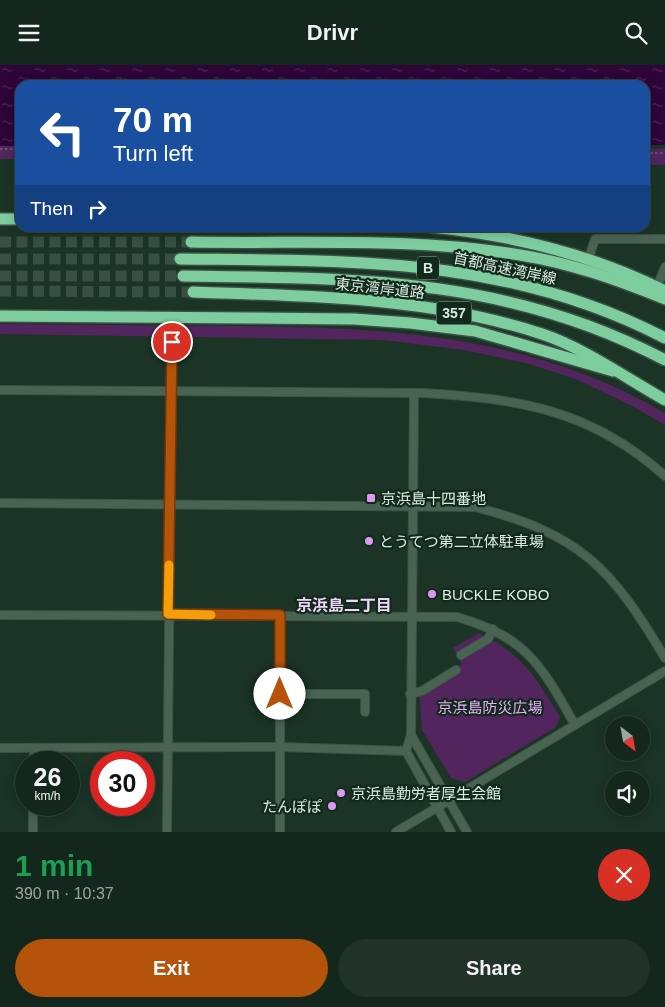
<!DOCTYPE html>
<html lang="en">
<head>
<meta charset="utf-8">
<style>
	:root { --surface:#14271c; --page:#213329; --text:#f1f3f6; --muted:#9da5a3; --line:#33443b; --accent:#b45309 }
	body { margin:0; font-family:Arial,"Noto Sans JP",sans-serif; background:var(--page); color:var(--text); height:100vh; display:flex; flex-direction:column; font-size:19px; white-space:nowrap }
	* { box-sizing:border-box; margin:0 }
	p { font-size:16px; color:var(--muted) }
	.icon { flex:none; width:28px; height:28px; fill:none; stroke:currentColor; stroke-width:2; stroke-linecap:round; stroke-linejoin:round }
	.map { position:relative; height:767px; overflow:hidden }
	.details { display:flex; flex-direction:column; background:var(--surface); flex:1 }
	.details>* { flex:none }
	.guide { position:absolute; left:15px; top:15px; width:635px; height:152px; border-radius:15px; box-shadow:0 2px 12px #0003,0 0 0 1px var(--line); background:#1a4fa0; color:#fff; overflow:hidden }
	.needle { width:32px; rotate:149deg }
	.buttons { position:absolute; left:605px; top:651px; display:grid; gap:10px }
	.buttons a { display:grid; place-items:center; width:45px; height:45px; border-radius:50%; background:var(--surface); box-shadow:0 2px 12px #0003,0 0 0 1px var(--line); font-size:25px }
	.speed { position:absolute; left:15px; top:686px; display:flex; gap:10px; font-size:25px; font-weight:700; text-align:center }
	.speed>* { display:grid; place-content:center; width:65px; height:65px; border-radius:50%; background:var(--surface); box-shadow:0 2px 12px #0003,0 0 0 1px var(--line); line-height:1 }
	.speed small { font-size:12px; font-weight:400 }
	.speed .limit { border:8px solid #d22; background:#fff; color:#111 }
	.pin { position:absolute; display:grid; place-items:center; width:42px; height:42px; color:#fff; margin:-21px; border:2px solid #fff; border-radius:50%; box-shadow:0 1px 5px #0007 }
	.me { position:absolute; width:55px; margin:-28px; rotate:0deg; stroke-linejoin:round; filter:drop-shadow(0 0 4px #0008) }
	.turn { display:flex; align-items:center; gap:18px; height:105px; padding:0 15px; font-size:22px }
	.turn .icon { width:65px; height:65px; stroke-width:2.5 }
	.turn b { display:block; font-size:35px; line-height:42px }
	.then { display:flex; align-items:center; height:48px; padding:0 15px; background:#0003; gap:10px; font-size:19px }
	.round { display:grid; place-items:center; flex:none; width:52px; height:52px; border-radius:26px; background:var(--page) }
	.overview { display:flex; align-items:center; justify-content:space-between; height:85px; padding:0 15px }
	h1 { font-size:30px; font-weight:700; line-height:38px; color:#1e9e55 }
	.cta { display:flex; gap:10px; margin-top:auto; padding:10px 15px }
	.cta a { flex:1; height:58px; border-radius:30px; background:var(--accent); color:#fff; font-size:20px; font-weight:700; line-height:58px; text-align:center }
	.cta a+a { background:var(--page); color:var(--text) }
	header { display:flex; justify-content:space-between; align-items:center; height:65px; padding:0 15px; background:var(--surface); font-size:22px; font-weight:700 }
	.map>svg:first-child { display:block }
</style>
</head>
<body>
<header><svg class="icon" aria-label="menu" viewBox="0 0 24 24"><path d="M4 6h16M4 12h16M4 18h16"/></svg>Drivr<svg class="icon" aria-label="search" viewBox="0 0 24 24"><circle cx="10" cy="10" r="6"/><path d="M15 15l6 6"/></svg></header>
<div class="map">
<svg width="665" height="767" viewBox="0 0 665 767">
	<defs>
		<pattern id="water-ripples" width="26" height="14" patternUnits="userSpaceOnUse" patternTransform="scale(1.25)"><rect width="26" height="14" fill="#2e0439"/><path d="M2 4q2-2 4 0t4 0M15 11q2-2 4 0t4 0" fill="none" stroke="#4c2955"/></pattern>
	</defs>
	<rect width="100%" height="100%" fill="#1b3426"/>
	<g fill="#52255f">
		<rect x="0" y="81" width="20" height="13"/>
		<rect x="645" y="84" width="20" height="16"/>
		<path d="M0,259c74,1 148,1 223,2 156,1 303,6 442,87v12l-31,-18 -58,-28 -50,-16 -62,-13 -81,-10 -383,-6z"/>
		<path d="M479,568c44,22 56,43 81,84l-4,10 -91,55 -14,-4 -29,-48 -3,-41 43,-25 -9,-16z"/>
	</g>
	<path fill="url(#water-ripples)" d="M0,0h665v80h-20v-60h-625v61h-20z"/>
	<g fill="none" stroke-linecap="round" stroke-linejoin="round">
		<g stroke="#384f42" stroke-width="11" stroke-dasharray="11 5.5" stroke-linecap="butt">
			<path d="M0,177h191"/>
			<path d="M0,194h180"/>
			<path d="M0,211h183"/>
			<path d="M0,226l193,1"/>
		</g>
		<g stroke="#3b5145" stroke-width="10">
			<g id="minor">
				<path d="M588,195l7,-21h70"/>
				<path d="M657,222l8,-20"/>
				<path d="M0,325l423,3c96,6 167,16 242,83"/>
				<path d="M0,438l475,4c105,27 136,60 190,151"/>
				<path d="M0,550l457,2c70,20 84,48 118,108"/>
				<path d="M280,550v217"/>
				<path d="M461,590l27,-16 5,-10"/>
				<path d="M280,629h85v18"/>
				<path d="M410,629l12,-3 34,-21"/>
				<path d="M411,670l56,97"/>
				<path d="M0,683l280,-1 126,4 5,-16 3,-342"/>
				<path d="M406,686l45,81"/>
				<path d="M34,698v-15"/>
				<path d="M33,767v-27"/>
				<path d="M167,767l5,-490"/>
				<path d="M396,767l269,-161"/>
			</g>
		</g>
		<g stroke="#3b5145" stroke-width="14">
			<g id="highway">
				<path d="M0,154h20"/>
				<path d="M431,162c81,8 162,28 234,64"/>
				<path d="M191,177c110,2 221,-5 329,13 51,8 98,25 145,44"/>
				<path d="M180,194c172,2 327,-3 485,79"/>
				<path d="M183,211c172,2 325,1 482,84"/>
				<path d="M193,227c117,4 237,5 349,42 42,14 84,44 123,66"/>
				<path d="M0,251l250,2 104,1 56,4 65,8 138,40"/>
			</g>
		</g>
		<g stroke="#74897d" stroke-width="1" stroke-dasharray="2.5 2.5" stroke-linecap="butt">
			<path d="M0,84h20"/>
			<path d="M645,88h20"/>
		</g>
		<use href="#minor" stroke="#496353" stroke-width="8"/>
		<use href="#highway" stroke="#7dcd9f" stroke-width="11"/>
	</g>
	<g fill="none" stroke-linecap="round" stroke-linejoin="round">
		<g stroke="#753606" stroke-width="12">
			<path id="route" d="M172,277l-4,272 112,1v79"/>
		</g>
		<use href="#route" stroke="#b45309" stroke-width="9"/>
		<path stroke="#f59e0b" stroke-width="9" d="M169,500l-1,49 43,1"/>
	</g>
	<g fill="#de98f3" stroke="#112a1c" stroke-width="2">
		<rect x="366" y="428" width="10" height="10" rx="2.5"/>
		<circle cx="369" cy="476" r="5"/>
		<circle cx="432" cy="529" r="5"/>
		<circle cx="341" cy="728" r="5"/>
		<circle cx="332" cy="741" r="5"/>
	</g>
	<g text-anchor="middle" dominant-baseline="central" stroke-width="4.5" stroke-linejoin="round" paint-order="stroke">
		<g fill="#112a1c" stroke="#9fb1a6" stroke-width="1">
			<rect x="417" y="191.5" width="22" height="23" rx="4"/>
			<rect x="436.5" y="236.5" width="35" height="23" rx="4"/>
		</g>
		<g font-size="14" font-weight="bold" fill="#dcebe1">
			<text x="428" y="203">B</text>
			<text x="454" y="248">357</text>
		</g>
		<g font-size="15" fill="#dcebe1" stroke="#112a1c">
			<text transform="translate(505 203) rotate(12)">首都高速湾岸線</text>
			<text transform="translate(380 223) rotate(6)">東京湾岸道路</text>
		</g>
		<g font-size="15" fill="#dcebe1" stroke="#112a1c" text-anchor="start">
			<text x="381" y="433">京浜島十四番地</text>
			<text x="379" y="476">とうてつ第二立体駐車場</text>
			<text x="442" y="529">BUCKLE KOBO</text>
			<text x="351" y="728">京浜島勤労者厚生会館</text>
			<text x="322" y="741" text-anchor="end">たんぽぽ</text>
		</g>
		<g font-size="15" fill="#e9adfb" stroke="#112a1c">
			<text x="490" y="642">京浜島防災広場</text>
		</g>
		<g font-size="16" font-weight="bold" fill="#f1d4fa" stroke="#112a1c">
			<text x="344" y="540">京浜島二丁目</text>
		</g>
	</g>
</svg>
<div class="buttons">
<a><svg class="needle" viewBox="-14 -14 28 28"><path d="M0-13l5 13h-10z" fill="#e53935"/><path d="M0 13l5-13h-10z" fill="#9da5a3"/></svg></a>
<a><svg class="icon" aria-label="sound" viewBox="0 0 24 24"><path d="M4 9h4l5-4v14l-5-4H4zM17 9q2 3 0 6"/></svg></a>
</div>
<div class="speed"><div>26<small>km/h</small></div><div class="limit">30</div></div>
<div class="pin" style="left:172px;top:277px;background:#d93025"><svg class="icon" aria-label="arrive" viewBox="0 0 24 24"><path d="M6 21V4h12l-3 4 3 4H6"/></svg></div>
<svg class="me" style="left:280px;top:629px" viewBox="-20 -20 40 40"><circle r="19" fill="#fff"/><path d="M0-13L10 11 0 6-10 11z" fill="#b45309"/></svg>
<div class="guide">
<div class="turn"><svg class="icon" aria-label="left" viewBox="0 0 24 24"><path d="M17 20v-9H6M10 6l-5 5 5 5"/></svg><div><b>70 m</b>Turn left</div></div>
<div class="then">Then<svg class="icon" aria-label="right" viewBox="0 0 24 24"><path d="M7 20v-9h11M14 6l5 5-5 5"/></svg></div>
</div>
</div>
<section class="details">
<div class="overview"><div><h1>1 min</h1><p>390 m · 10:37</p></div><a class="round" style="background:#d93025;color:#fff"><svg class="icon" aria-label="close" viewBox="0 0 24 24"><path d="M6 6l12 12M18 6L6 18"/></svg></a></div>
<div class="cta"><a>Exit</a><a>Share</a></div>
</section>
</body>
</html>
